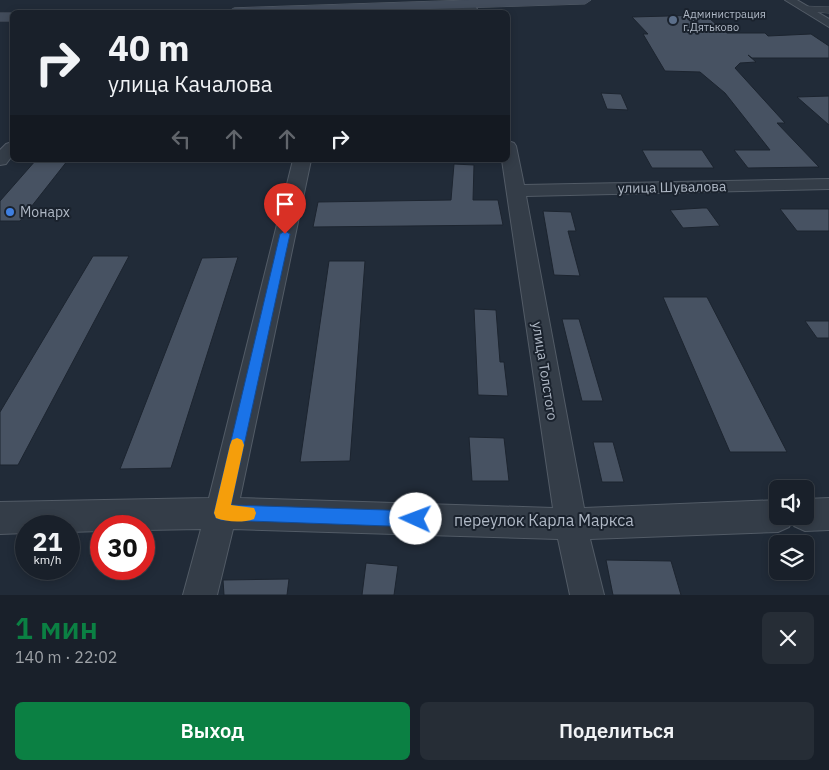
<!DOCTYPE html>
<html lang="ru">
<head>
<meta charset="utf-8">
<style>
	:root { --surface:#19202a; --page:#262d36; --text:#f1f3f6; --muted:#9fa3a8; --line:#373e47; --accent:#0b8043 }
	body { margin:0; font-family:"IBM Plex Sans",sans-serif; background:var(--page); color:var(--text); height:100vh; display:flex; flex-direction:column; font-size:19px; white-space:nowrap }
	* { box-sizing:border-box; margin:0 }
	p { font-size:16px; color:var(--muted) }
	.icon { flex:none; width:28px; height:28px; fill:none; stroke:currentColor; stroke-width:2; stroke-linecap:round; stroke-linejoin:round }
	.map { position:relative; height:595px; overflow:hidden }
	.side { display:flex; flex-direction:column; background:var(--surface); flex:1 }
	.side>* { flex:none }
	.guide { position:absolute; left:10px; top:10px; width:500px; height:152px; border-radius:8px; box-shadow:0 2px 8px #0003,0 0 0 1px var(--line); background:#19202a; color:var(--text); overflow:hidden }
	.fabs { position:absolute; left:769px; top:480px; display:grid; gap:10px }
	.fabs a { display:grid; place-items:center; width:45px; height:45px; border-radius:8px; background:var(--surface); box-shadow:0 2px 8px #0003,0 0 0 1px var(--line); font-size:25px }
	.speed { position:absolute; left:15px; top:515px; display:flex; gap:10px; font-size:25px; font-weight:700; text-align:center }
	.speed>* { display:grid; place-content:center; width:65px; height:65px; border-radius:50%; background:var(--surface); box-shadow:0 2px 8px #0003,0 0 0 1px var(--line); line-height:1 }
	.speed small { font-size:12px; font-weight:400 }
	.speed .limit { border:8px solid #d22; background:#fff; color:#111 }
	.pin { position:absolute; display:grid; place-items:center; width:42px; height:42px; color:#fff; margin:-51px -21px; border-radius:50% 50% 50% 0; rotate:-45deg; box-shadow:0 0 5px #0007 }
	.pin .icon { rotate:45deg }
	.me { position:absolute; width:55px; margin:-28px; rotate:272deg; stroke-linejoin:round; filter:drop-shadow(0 0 4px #0008) }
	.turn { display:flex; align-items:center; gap:18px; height:105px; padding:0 15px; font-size:22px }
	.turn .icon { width:65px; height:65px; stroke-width:2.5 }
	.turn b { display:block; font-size:35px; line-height:42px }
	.lanes { display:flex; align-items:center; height:48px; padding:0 15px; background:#0003; justify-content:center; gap:25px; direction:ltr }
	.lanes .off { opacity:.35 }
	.round { display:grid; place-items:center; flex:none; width:52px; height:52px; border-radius:8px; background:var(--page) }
	.summary { display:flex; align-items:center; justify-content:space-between; height:85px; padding:0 15px }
	h1 { font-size:30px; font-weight:600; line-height:38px; color:var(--accent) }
	.primary-button { display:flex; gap:10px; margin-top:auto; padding:10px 15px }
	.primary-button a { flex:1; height:58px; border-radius:8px; background:var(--accent); color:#fff; font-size:20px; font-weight:600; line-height:58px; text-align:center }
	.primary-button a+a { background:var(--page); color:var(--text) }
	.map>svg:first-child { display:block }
</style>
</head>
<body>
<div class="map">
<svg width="829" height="595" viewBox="0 0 829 595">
	<rect width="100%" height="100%" fill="#212b38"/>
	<g fill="#475262" stroke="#1c242f">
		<path d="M705,15l22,18h38l3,3 43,-2 18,12v12h-77l-4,-3 8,7 -16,1 -5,5 50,55h-8l42,44 -71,1 -14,-18h36l-45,-57 -25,-21 -35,-1 -22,-37h5l-16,-17z"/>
		<path d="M601,93l20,1 7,16 -21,-1z"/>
		<path d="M829,96v29l-32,-28z"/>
		<path d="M642,150h60l12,18h-62z"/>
		<path d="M36,160h32l-48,61h-20v-20z"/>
		<path d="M454,164l20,1 -1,35h25l5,25 -190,2 5,-25 133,-2z"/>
		<path d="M702,208h5l13,18 -37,2 -13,-18z"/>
		<path d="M780,209h49v22h-32z"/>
		<path d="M543,211l28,1 5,19h-8l12,45 -26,-1z"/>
		<path d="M93,256h36l-111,209h-18v-53z"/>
		<path d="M238,257l-67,211 -51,1 82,-211z"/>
		<path d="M329,261h36l-15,200 -50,1z"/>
		<path d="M663,297h44l80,155h-57z"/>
		<path d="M474,309l22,1 4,52h4l4,34 -30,-1z"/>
		<path d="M562,319h17l24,82h-21z"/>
		<path d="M805,321h24v17h-12z"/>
		<path d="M469,437l35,1 5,43h-37z"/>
		<path d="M593,442h20l11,40h-22z"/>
		<path d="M606,560l65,1 10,34h-68z"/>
		<path d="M366,563l32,3 -4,29h-32z"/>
		<path d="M289,579l-2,16h-63l-1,-15z"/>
	</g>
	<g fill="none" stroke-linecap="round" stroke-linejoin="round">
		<g stroke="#525b66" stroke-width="1">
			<path id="pedestrian" d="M800,6l29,1v6l-26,-2 -4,-3z"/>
		</g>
		<g stroke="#525b66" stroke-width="2">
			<g id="minor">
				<path d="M785,0h12l32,19v8z"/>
				<path d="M415,4l5,2 51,-1 4,1 4,6h-63l-6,-5z"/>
				<path d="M508,141l6,2 2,3 8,39 305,-6v10l-303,7 58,312 194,-8v16h27v-17l24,-1v32l-24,1 -11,-5 -2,-5 -3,6 -11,5 -188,7 14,56h-34l-12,-56 -325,-10 -16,66h-34l18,-66 -57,1v-4h-43v5l-32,1v-6h-43v7l-26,1v-32l209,-4 84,-338h18l-71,338 313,10 -51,-348h6z"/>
				<path d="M12,142v14l-6,8 -6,1v-15l6,-6z"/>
			</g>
		</g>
		<g stroke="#525b66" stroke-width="1">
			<g id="secondary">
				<path d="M469,0h122l-6,4 -248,8h-110l7,-4z"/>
				<rect x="0" y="13" width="12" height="8"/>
			</g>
		</g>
		<use href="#pedestrian" fill="#343d48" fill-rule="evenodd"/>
		<use href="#minor" fill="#343d48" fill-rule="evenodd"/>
		<use href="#secondary" fill="#424c5b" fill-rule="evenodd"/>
	</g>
	<path fill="#1a73e8" stroke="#114b97" d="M285,231l5,3 -59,271 185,6 5,2 2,6 -2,5 -5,3 -195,-7 -5,-2 -2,-5 66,-279z"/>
	<path fill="#f59e0b" d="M237,438l5,2 2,5 -13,60 23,3 2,5 -2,6c-11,4 -28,3 -38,-1l-2,-5 16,-68 2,-5z"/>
	<circle fill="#5c6f8a" stroke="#1a222d" stroke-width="2" cx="673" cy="20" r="5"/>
	<circle fill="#3f7fe0" stroke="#1a222d" stroke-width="2" cx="10" cy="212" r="5"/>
	<g text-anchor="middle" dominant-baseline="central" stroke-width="4" stroke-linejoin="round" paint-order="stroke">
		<g font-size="11" fill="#afb8c5" stroke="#1a222d" text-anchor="start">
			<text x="683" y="14">Администрация<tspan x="683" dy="13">г.Дятьково</tspan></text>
		</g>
		<g font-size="14" fill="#afb8c5" stroke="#1a222d">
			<text transform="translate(672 187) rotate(-1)">улица Шувалова</text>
			<text transform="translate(545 371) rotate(81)">улица Толстого</text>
		</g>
		<g font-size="14" fill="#afb8c5" stroke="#1a222d" text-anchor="start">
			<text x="20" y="212">Монарх</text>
		</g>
		<g font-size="16" fill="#afb8c5" stroke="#1a222d">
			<text x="544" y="520">переулок Карла Маркса</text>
		</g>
	</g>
</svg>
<div class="fabs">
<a><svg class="icon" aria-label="sound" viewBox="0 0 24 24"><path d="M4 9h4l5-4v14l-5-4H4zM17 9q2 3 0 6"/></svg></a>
<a><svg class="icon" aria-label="layers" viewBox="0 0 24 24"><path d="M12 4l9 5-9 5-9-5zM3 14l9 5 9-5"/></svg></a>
</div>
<div class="speed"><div>21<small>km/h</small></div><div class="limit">30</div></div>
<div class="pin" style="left:285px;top:234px;background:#d93025"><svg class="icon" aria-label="arrive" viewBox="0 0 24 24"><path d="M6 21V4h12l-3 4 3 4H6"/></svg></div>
<svg class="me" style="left:416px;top:519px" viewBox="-20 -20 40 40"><circle r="19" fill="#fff"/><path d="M0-13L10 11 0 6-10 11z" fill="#1a73e8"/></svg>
<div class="guide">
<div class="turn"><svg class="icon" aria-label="right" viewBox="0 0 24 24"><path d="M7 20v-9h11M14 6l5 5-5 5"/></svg><div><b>40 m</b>улица Качалова</div></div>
<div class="lanes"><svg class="icon off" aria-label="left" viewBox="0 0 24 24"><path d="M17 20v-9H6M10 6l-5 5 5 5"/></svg><svg class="icon off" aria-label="ahead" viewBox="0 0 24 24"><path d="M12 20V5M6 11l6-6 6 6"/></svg><svg class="icon off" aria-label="ahead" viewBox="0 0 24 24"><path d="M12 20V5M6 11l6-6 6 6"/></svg><svg class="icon" aria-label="right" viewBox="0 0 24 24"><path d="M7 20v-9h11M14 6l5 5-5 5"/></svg></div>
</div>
</div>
<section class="side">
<div class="summary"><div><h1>1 мин</h1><p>140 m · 22:02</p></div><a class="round"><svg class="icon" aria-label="close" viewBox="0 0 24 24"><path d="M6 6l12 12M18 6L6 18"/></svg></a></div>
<div class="primary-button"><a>Выход</a><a>Поделиться</a></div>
</section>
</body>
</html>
